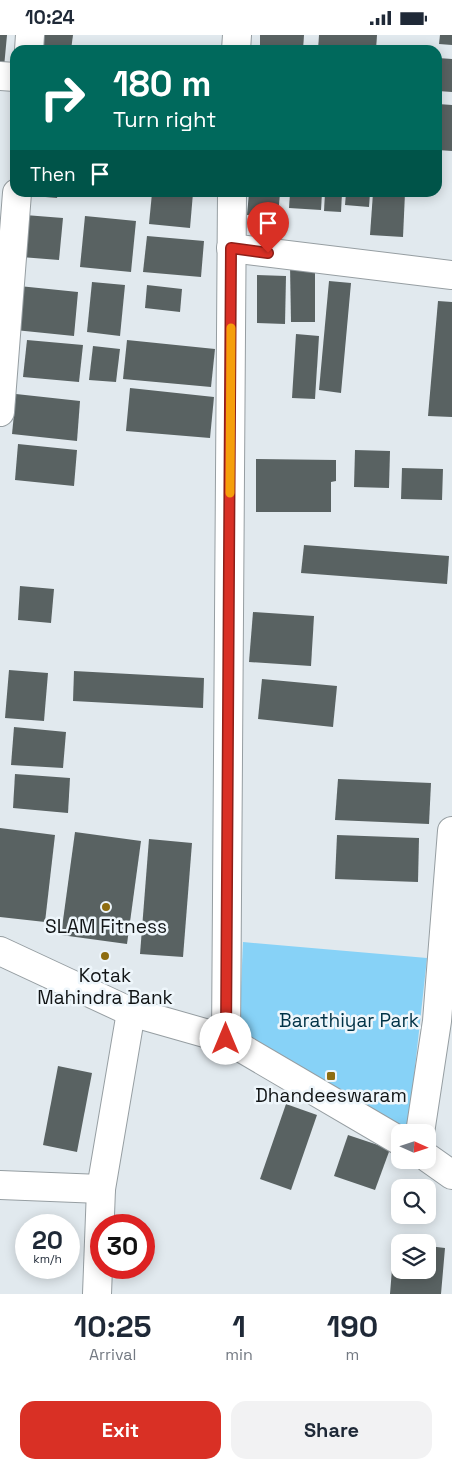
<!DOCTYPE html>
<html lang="en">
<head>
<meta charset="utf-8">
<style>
	:root { --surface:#fff; --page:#f2f2f3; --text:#1f2937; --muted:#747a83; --accent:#d93025 }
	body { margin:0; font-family:"Space Grotesk",sans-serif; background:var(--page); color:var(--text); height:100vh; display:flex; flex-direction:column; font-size:19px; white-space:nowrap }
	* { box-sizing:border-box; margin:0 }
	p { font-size:16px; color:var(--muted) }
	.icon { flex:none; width:28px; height:28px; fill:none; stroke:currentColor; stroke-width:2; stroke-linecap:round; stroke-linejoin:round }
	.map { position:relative; height:1259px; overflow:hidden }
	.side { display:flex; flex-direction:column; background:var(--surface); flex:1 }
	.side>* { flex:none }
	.guide { position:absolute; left:10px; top:10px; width:432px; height:152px; border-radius:15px; box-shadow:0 2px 12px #0003; background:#00695c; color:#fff; overflow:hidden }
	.needle { width:32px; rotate:93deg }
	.controls { position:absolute; left:391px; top:1089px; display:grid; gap:10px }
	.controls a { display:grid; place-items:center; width:45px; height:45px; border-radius:10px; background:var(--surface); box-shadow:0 2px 12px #0003; font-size:25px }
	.speed { position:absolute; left:15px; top:1179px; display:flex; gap:10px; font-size:25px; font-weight:700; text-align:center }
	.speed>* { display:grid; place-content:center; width:65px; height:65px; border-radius:50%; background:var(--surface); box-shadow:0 2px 12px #0003; line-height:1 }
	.speed small { font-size:12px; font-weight:400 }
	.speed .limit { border:8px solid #d22; background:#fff; color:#111 }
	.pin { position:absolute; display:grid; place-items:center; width:42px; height:42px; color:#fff; margin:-51px -21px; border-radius:50% 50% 50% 0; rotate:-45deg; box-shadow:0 0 5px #0007 }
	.pin .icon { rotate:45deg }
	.me { position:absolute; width:55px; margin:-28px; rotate:0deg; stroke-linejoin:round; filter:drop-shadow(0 0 4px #0008) }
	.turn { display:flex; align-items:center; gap:18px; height:105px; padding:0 20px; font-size:22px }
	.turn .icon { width:65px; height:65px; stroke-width:2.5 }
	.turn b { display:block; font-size:35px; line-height:42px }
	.then { display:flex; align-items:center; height:48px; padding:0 20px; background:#0003; gap:10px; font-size:19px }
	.eta { display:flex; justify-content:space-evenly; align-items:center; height:85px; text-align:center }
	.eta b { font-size:30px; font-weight:800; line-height:35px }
	.primary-button { display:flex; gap:10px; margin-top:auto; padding:10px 20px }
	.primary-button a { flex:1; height:58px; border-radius:15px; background:var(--accent); color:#fff; font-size:20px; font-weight:800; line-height:58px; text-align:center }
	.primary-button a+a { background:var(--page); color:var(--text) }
	.status { display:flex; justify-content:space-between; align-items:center; height:35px; padding:0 25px; background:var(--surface); direction:ltr }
	.status svg { height:14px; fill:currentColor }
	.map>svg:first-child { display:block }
</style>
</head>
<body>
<div class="status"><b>10:24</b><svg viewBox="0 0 49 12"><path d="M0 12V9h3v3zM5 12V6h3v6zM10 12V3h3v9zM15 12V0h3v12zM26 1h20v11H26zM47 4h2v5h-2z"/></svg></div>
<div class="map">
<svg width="452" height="1259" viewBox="0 0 452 1259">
	<rect width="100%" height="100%" fill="#e1e9ee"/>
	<path fill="#87d2f7" d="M243,907l184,16 -19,174 -169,-98z"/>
	<g fill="#596262">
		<path d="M0,0h7l-3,32h-4z"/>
		<path d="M34,0h39l-2,15h-38z"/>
		<path d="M260,0h44l-1,15h-43z"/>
		<path d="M319,0h58l-1,15h-58z"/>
		<path d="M440,0h12v10l-13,-1z"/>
		<path d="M438,23l14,1v33l-14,-1z"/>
		<path d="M438,69l14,1v46l-14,-1z"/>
		<path d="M22,158h36l-1,5 -35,-3z"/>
		<path d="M152,158h41l-3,35 -41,-4z"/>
		<path d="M249,158h31l-2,24 -31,-2z"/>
		<path d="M290,158h32l-1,17 -32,-2z"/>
		<path d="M325,158h17l-1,19 -17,-1z"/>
		<path d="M346,158h24l-1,14 -24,-2z"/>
		<path d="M373,158h32l-2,44 -33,-2z"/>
		<path d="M25,180l38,3 -4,42 -38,-3z"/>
		<path d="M85,181l51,5 -5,51 -51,-5z"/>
		<path d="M147,201l57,5 -3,36 -58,-5z"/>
		<path d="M290,230h25v57h-24z"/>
		<path d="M257,240l29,1 -1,48 -28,-1z"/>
		<path d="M329,246l22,2 -10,110 -22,-3z"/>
		<path d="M92,247l33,3 -5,51 -33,-4z"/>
		<path d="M147,250l35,4 -2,23 -35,-4z"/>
		<path d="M19,251l59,6 -4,44 -59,-6z"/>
		<path d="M438,266l14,1v115l-24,-1z"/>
		<path d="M296,299l23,2 -4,63 -23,-1z"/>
		<path d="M27,305l56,5 -4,37 -56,-5z"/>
		<path d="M127,305l88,9 -4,38 -88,-8z"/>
		<path d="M93,311l27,3 -4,33 -27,-2z"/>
		<path d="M130,353l84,9 -4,41 -84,-7z"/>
		<path d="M16,359l64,7 -3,40 -65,-7z"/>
		<path d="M18,409l59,6 -3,36 -59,-6z"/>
		<path d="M355,415l35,1 -1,37 -35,-1z"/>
		<path d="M256,424l80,1v21l-5,1v30h-75z"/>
		<path d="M402,433l41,1 -1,31 -41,-1z"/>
		<path d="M304,510l145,11 -2,28 -146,-11z"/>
		<path d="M20,551l34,3 -3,34 -33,-3z"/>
		<path d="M253,577l61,4 -3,50 -62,-4z"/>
		<path d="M9,635l39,3 -4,48 -39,-3z"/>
		<path d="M74,636l130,7 -1,30 -130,-7z"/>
		<path d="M262,644l75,7 -4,41 -75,-8z"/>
		<path d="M14,692l52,5 -3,36 -52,-3z"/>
		<path d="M15,739l55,4 -2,35 -55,-5z"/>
		<path d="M338,744l93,4 -2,41 -94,-4z"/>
		<path d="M0,793l55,7 -10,87 -45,-5z"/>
		<path d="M75,797l66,9 -14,103 -66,-9z"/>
		<path d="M337,800l82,3 -1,44 -83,-3z"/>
		<path d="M149,804l43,4 -9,114 -43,-3z"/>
		<path d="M58,1031l34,7 -15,79 -34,-7z"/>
		<path d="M286,1069l31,11 -26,75 -31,-11z"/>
		<path d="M348,1100l42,14 -15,41 -41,-14z"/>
		<path d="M394,1209h6v26h28v-24l17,2 -4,46h-51z"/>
	</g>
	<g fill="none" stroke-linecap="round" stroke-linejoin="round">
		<g stroke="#969ea2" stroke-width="30">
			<g id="minor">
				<path d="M29,15l1,-15"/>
				<path d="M236,15l1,-15"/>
				<path d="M0,41l15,1"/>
				<path d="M231,213l221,27"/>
				<path d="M0,377l17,-219"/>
				<path d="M226,1004l6,-846"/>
				<path d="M420,1098l17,-112 15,-190"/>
				<path d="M0,1150l101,4"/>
				<path d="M97,1259l4,-105 30,-177"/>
			</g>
		</g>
		<g stroke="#969ea2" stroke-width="30">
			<g id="secondary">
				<path d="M0,916l131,61 95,27 174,102"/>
				<path d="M428,1123l24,17"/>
			</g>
		</g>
		<use href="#minor" stroke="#fff" stroke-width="28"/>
		<use href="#secondary" stroke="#fff" stroke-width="28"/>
	</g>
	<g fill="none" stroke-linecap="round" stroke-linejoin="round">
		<g stroke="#8d1f18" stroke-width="12">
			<path id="route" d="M226,1004l5,-791 37,5"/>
		</g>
		<use href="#route" stroke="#d93025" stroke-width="9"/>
		<path stroke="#f59e0b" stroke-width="9" d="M230,458l1,-165"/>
	</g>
	<g fill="#8e6d11" stroke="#eef6fb" stroke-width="2">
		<circle cx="106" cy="872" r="5"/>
		<circle cx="105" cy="921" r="5"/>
		<rect x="326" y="1036" width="10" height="10" rx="2.5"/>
	</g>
	<g text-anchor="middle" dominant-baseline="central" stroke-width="5" stroke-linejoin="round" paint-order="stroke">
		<g font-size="19" fill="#121516" stroke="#eef6fb">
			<text x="106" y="891">SLAM Fitness</text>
			<text x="105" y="940">Kotak<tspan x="105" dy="22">Mahindra Bank</tspan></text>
			<text x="331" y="1060">Dhandeeswaram</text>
		</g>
		<g font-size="19" fill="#003246" stroke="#eef6fb">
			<text x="349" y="985">Barathiyar Park</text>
		</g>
	</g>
</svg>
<div class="controls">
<a><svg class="needle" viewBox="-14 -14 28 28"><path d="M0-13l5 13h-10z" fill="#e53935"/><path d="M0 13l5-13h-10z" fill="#747a83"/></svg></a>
<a><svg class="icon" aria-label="search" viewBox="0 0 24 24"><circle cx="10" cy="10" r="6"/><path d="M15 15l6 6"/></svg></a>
<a><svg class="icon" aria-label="layers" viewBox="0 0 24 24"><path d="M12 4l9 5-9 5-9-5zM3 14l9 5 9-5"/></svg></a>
</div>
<div class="speed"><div>20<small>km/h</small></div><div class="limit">30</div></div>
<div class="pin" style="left:268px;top:218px;background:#d93025"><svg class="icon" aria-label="arrive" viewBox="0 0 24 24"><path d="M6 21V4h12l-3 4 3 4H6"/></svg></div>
<svg class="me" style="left:226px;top:1004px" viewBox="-20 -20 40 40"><circle r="19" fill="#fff"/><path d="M0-13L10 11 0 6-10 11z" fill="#d93025"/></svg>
<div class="guide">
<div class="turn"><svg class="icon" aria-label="right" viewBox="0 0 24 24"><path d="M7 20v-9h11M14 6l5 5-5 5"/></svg><div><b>180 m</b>Turn right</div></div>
<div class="then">Then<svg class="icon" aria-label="arrive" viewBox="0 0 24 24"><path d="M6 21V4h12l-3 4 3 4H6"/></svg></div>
</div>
</div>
<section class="side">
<div class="eta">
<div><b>10:25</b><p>Arrival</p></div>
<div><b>1</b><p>min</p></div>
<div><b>190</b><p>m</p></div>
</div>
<div class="primary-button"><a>Exit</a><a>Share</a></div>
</section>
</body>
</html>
